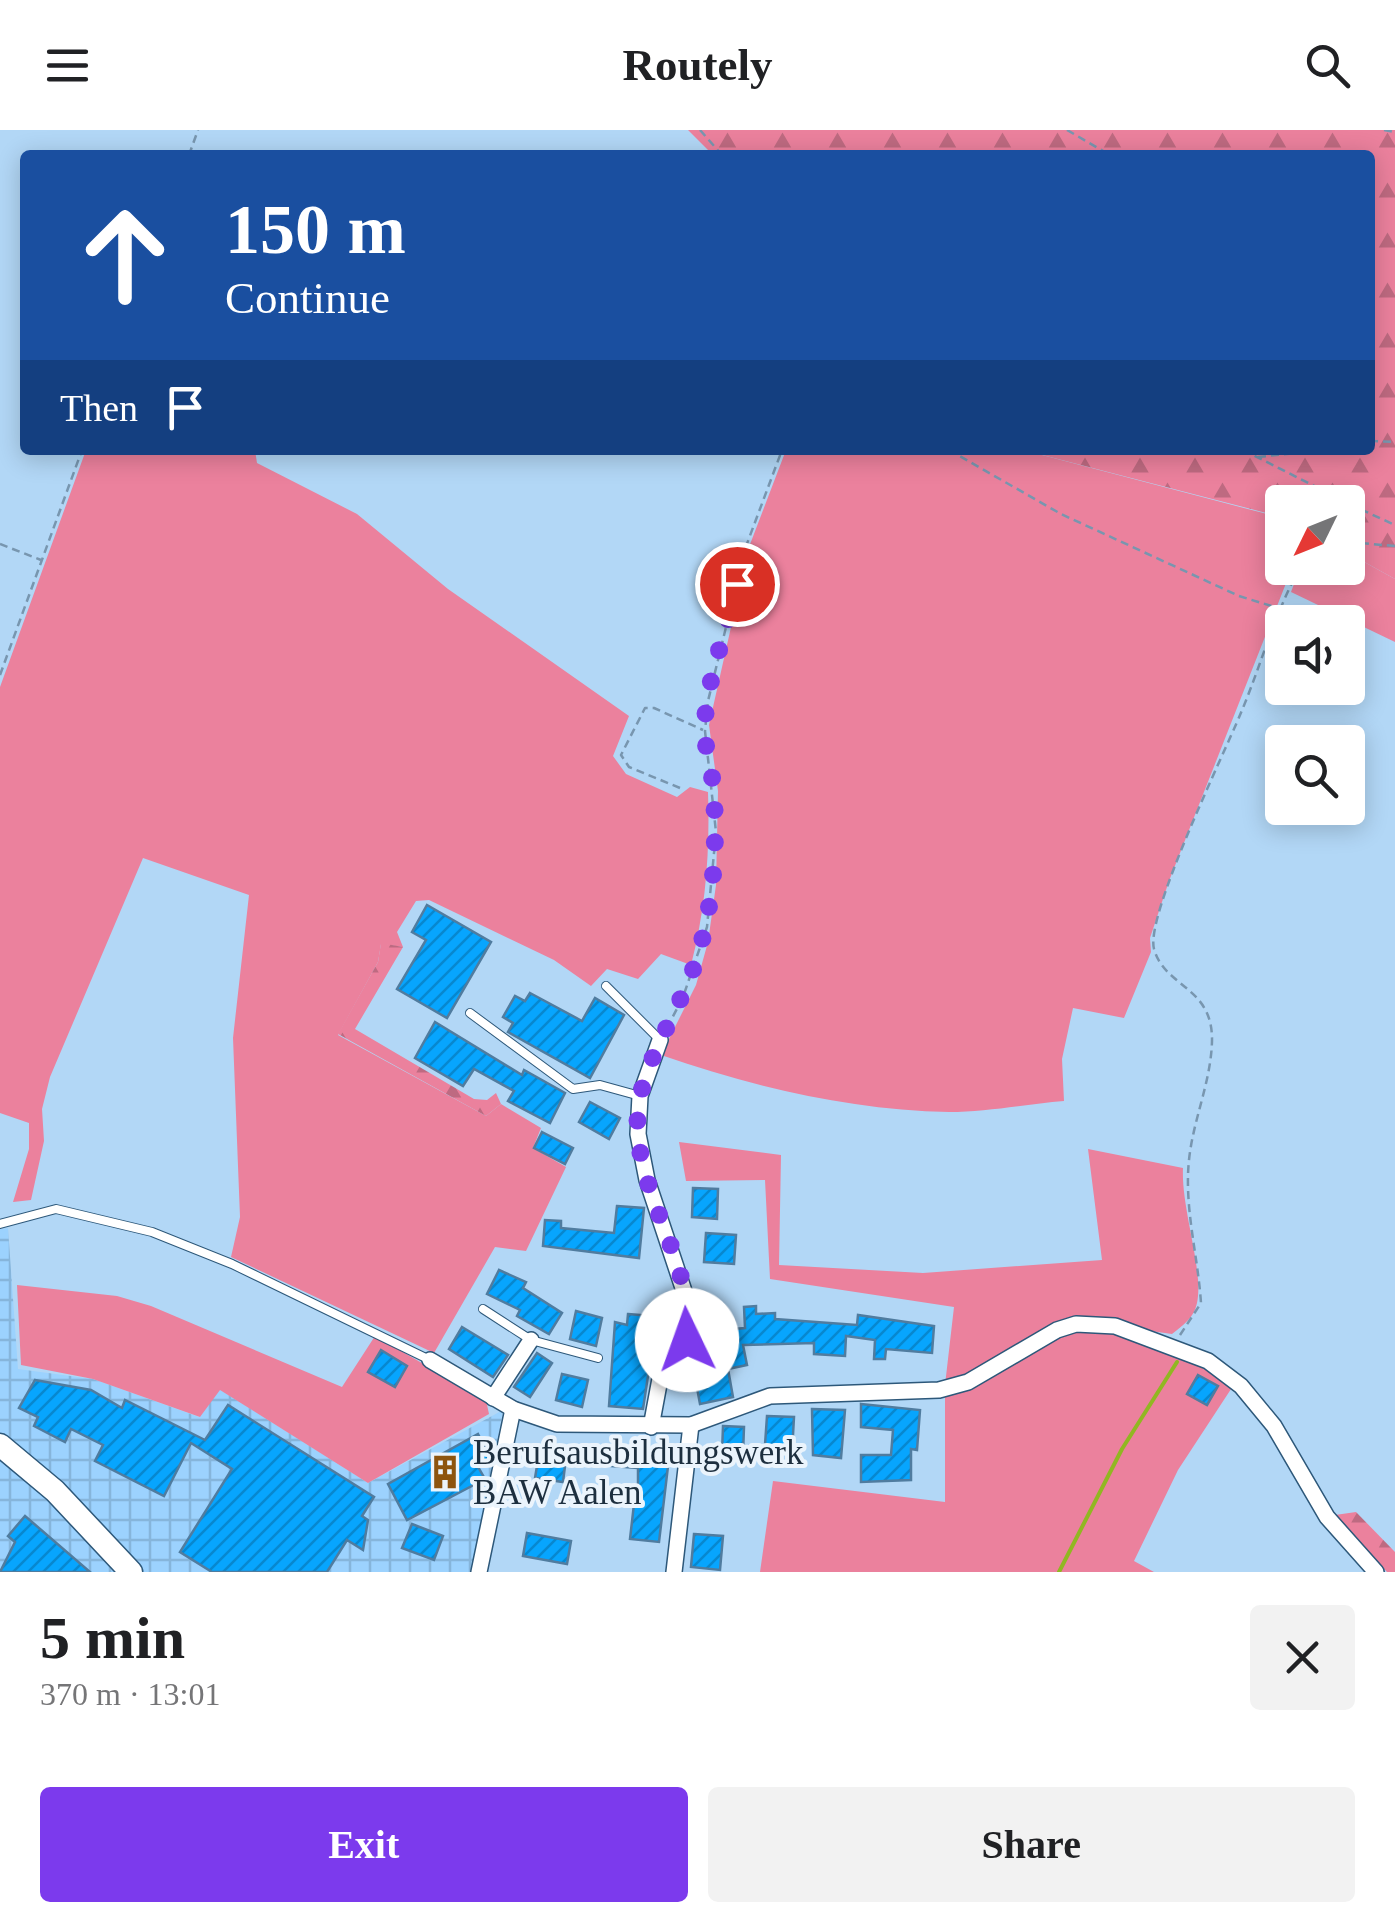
<!DOCTYPE html>
<html lang="en">
<head>
<meta charset="utf-8">
<style>
	:root { --surface:#fff; --page:#f2f2f2; --text:#202124; --muted:#757577; --accent:#7c3aed }
	body { margin:0; font-family:"Times New Roman",serif; background:var(--page); color:var(--text); height:100vh; display:flex; flex-direction:column; font-size:38px; white-space:nowrap }
	* { box-sizing:border-box; margin:0 }
	p { font-size:32px; color:var(--muted) }
	.icon { flex:none; width:55px; height:55px; fill:none; stroke:currentColor; stroke-width:2; stroke-linecap:round; stroke-linejoin:round }
	.map { position:relative; height:1442px; overflow:hidden }
	.side { display:flex; flex-direction:column; background:var(--surface); flex:1 }
	.side>* { flex:none }
	.hud { position:absolute; left:20px; top:20px; width:1355px; height:305px; border-radius:10px; box-shadow:0 5px 25px #0003; background:#1a4fa0; color:#fff; overflow:hidden }
	.needle { width:65px; rotate:227deg }
	.buttons { position:absolute; left:1265px; top:355px; display:grid; gap:20px }
	.buttons a { display:grid; place-items:center; width:100px; height:100px; border-radius:10px; background:var(--surface); box-shadow:0 5px 25px #0003; font-size:50px }
	.pin { position:absolute; display:grid; place-items:center; width:85px; height:85px; color:#fff; margin:-42px; border:5px solid #fff; border-radius:50%; box-shadow:0 2px 10px #0007 }
	.me { position:absolute; width:110px; margin:-55px; rotate:357deg; stroke-linejoin:round; filter:drop-shadow(0 0 8px #0008) }
	.turn { display:flex; align-items:center; gap:35px; height:210px; padding:0 40px; font-size:45px }
	.turn .icon { width:130px; height:130px; stroke-width:2.5 }
	.turn b { display:block; font-size:70px; line-height:85px }
	.then { display:flex; align-items:center; height:95px; padding:0 40px; background:#0003; gap:20px; font-size:38px }
	.round { display:grid; place-items:center; flex:none; width:105px; height:105px; border-radius:10px; background:var(--page) }
	.headline { display:flex; align-items:center; justify-content:space-between; height:170px; padding:0 40px }
	h1 { font-size:60px; font-weight:600; line-height:75px }
	.primary-button { display:flex; gap:20px; margin-top:auto; padding:20px 40px }
	.primary-button a { flex:1; height:115px; border-radius:10px; background:var(--accent); color:#fff; font-size:40px; font-weight:600; line-height:115px; text-align:center }
	.primary-button a+a { background:var(--page); color:var(--text) }
	header { display:flex; justify-content:space-between; align-items:center; height:130px; padding:0 40px; background:var(--surface); font-size:45px; font-weight:600 }
	.map>svg:first-child { display:block }
</style>
</head>
<body>
<header><svg class="icon" aria-label="menu" viewBox="0 0 24 24"><path d="M4 6h16M4 12h16M4 18h16"/></svg>Routely<svg class="icon" aria-label="search" viewBox="0 0 24 24"><circle cx="10" cy="10" r="6"/><path d="M15 15l6 6"/></svg></header>
<div class="map">
<svg width="1395" height="1442" viewBox="0 0 1395 1442">
	<defs>
		<pattern id="industrial-grid" width="8" height="8" patternUnits="userSpaceOnUse" patternTransform="scale(2.5)"><rect width="8" height="8" fill="#9cd2fe"/><path d="M0 4h8M4 0v8" fill="none" stroke="#86b5db"/></pattern>
		<pattern id="forest-firs" width="22" height="20" patternUnits="userSpaceOnUse" patternTransform="scale(2.5)"><rect width="22" height="20" fill="#eb819d"/><path d="M5 1l3.5 6h-7zM16 11l3.5 6h-7z" fill="#be6a81"/></pattern>
		<pattern id="building-hatch" width="6" height="6" patternUnits="userSpaceOnUse" patternTransform="scale(2.5)"><rect width="6" height="6" fill="#07a5fe"/><path d="M-1 1l2-2M0 6l6-6M5 7l2-2" fill="none" stroke="#0787cf"/></pattern>
	</defs>
	<rect width="100%" height="100%" fill="#b2d7f6"/>
	<path fill="url(#industrial-grid)" d="M8,1098l10,141 75,10 106,38 20,-28 149,94 135,-73 -31,162h-472v-343z"/>
	<g fill="#eb819d">
		<path d="M86,320h169l2,13 100,51 91,75 181,127 -16,40 13,18 51,23 13,-10 18,5c2,59 -2,116 -17,173l-30,-11 -23,25 -31,-10 -16,17 -37,-26 -125,-60 -13,1 -19,31 6,15 -22,-3 -3,18 -40,73 148,81 15,-12 40,24 -8,20 33,19 -40,84 -31,-4 -61,106 -203,-96 9,-40 -7,-179 16,-143 -106,-37 -93,219 -8,32 2,32 -13,59 -18,2 16,-53v-26l-29,-10v-426z"/>
		<path d="M786,320h237l259,68v50h10l-123,313 -19,57 1,14 -27,66 -51,-10 -11,51 2,42c-37,3 -77,11 -115,11 -98,-2 -196,-25 -288,-57l35,-70 12,-43 8,-57 2,-94 -9,-66 40,-178z"/>
		<path d="M1348,423l47,26v63l-104,-50 9,-24h48z"/>
		<path d="M679,1012l102,13 -2,110 144,8 179,-13 -14,-111 95,19c-2,41 21,102 14,135 -3,15 -14,22 -25,31l-99,-14 -92,52 -36,13 9,-78 -184,-28 -5,-99 -79,1z"/>
		<path d="M17,1155l100,11 34,10 191,81 33,-51 111,64 3,14 -121,69 -148,-93 -20,27 -107,-38 -72,-14z"/>
		<path d="M1081,1197c55,2 105,31 152,59l-55,84 -44,91 20,11h-394l13,-91 172,21v-107l106,-57z"/>
	</g>
	<g fill="url(#forest-firs)">
		<path d="M688,0h707v449l-47,-26v-51h-66v15l-259,-67h347v-295h-657z"/>
		<path d="M381,813l22,4 -48,82 119,70 13,1 9,-7 5,11 -15,12 -148,-82 40,-72z"/>
		<path d="M1356,1382l39,40v20h-8l-52,-57z"/>
	</g>
	<g fill="none" stroke-linecap="round" stroke-linejoin="round">
		<path stroke="#91b722" stroke-width="4" d="M1059,1442l63,-123 55,-87"/>
	</g>
	<g fill="url(#building-hatch)" stroke="#507c9f" stroke-width="2.5">
		<path d="M427,775l64,37 -44,76 -50,-29 29,-49 -14,-8z"/>
		<path d="M530,863l52,28 13,-23 29,17 -34,63 -82,-46 5,-9 -10,-6 12,-21 10,5z"/>
		<path d="M435,892l87,53 2,-5 41,23 -15,30 -42,-22 6,-10 -40,-22 -11,17 -48,-28z"/>
		<path d="M590,972l30,16 -11,21 -30,-17z"/>
		<path d="M542,1002l31,16 -8,16 -31,-16z"/>
		<path d="M693,1058l25,1 -1,30 -25,-2z"/>
		<path d="M617,1076l27,2 -5,50 -96,-12 2,-26 16,1v7l53,5z"/>
		<path d="M706,1103l30,2 -2,29 -30,-2z"/>
		<path d="M499,1140l27,12 -3,6 39,25 -13,21 -32,-18 3,-6 -33,-16z"/>
		<path d="M756,1176v8l19,-1v6l82,6 1,-10 76,11 -2,27 -46,-4 -1,10h-11l1,-19 -29,-4 -1,20 -31,-2v-11l-71,2 4,20 -19,4 5,28 -33,7 -8,-43 21,-4 -2,-26 34,-3 -1,-21z"/>
		<path d="M576,1181l26,7 -6,28 -26,-7z"/>
		<path d="M628,1184l48,4 -2,20 -6,7 -15,-2 -10,66 -34,-3 6,-84 12,3z"/>
		<path d="M462,1197l46,28 -15,22 -44,-28z"/>
		<path d="M381,1220l26,16 -12,21 -27,-15z"/>
		<path d="M537,1223l15,10 -22,34 -16,-10z"/>
		<path d="M562,1244l26,6 -6,27 -26,-7z"/>
		<path d="M1198,1245l20,11 -11,19 -20,-11z"/>
		<path d="M35,1250l56,10 31,18 3,-8 80,40 23,-35 146,92 -12,19 6,4 -5,30 -16,-10 -20,32h-115l-32,-20 52,-83 -41,-26 -27,53 -69,-35 8,-16 -32,-16 -6,13 -31,-16 4,-9 -19,-9z"/>
		<path d="M861,1274l59,6 -3,40 -6,-1v31l-50,2v-27h30l2,-25 -32,-3z"/>
		<path d="M812,1279l33,1 -4,48 -28,-3z"/>
		<path d="M767,1286l27,1 -2,36 -10,-1 -1,8 -17,-1z"/>
		<path d="M723,1296l21,1 -1,27 -21,-1z"/>
		<path d="M478,1304l13,24 -14,7 8,14 -78,41 -19,-36z"/>
		<path d="M539,1324l27,4 -3,24 -28,-4z"/>
		<path d="M613,1326l56,2 -10,84 -29,-3 4,-35h-8l2,-14 10,1v-23l-26,-2z"/>
		<path d="M25,1386l65,56h-90l15,-30 -7,-6z"/>
		<path d="M412,1394l31,12 -9,24 -32,-12z"/>
		<path d="M527,1403l44,8 -4,23 -44,-8z"/>
		<path d="M694,1404l29,2 -3,34 -29,-3z"/>
	</g>
	<g fill="none" stroke-linecap="round" stroke-linejoin="round">
		<g stroke="#2d587a" stroke-width="10">
			<g id="lane">
				<path d="M606,856l54,54"/>
				<path d="M470,883l103,76 27,-4 40,11"/>
				<path d="M0,1094l56,-15 96,23 80,32 198,96"/>
				<path d="M483,1179l48,31 67,18"/>
			</g>
		</g>
		<g stroke="#2d587a" stroke-width="18">
			<g id="street">
				<path d="M430,1230l83,49 44,15 134,1 79,-29 169,-6 29,-8 89,-52 19,-6 39,2 93,35 33,25 33,40 53,91 49,55"/>
				<path d="M493,1268l38,-58"/>
				<path d="M651,1297l11,-59 25,-28 3,-31 -43,-129 -9,-46 2,-38 20,-56"/>
				<path d="M479,1442l34,-163"/>
				<path d="M674,1442l17,-147"/>
			</g>
		</g>
		<g stroke="#2d587a" stroke-width="25">
			<path id="secondary" d="M0,1315l55,46 76,81"/>
		</g>
		<g stroke="#7896af" stroke-width="2.5" stroke-dasharray="8 5" stroke-linecap="butt">
			<path d="M700,0l22,25"/>
			<path d="M1067,0l43,25"/>
			<path d="M1384,0l11,2"/>
			<path d="M189,25l9,-25"/>
			<path d="M1370,311l25,1"/>
			<path d="M949,320l112,64 178,82 39,12"/>
			<path d="M1243,320l103,52"/>
			<path d="M1258,327l66,-7"/>
			<path d="M1349,374l46,21"/>
			<path d="M1348,412l47,4"/>
			<path d="M0,414l41,16"/>
			<path d="M0,545l82,-225"/>
			<path d="M680,658l-51,-21 -8,-12 24,-47h9l49,22"/>
			<path d="M667,898l16,-31 24,-70 9,-95 -11,-101 3,-30 37,-152 37,-99"/>
			<path d="M1180,1205l21,-32c-3,-47 -17,-95 -12,-143 4,-40 22,-78 23,-119 1,-55 -47,-53 -58,-92 -9,-33 70,-195 86,-234 21,-49 34,-101 60,-147"/>
		</g>
		<use href="#lane" stroke="#fff" stroke-width="8"/>
		<use href="#street" stroke="#fff" stroke-width="15"/>
		<use href="#secondary" stroke="#fff" stroke-width="22"/>
	</g>
	<g fill="none" stroke-linecap="round" stroke-linejoin="round">
		<path stroke="#7c3aed" stroke-width="18" stroke-dasharray="0 32.4" d="M687,1210c8,-71 -43,-134 -49,-205 -6,-61 38,-115 57,-171 19,-57 23,-120 18,-180 -2,-17 -8,-35 -8,-52 -2,-45 23,-103 32,-148"/>
	</g>
	<defs>
		<g id="building-bare" transform="scale(2.7)"><path d="M-4-6H4V6H1V3H-1V6H-4ZM-2.5-4.3h1.7v1.8h-1.7ZM.8-4.3h1.7v1.8H.8ZM-2.5-1h1.7V.8h-1.7ZM.8-1h1.7V.8H.8Z" fill="#8d540e" stroke="#ebf4fc" stroke-width="2.5" paint-order="stroke"/></g>
	</defs>
	<g fill-rule="evenodd">
		<use href="#building-bare" x="445" y="1342"/>
	</g>
	<g text-anchor="middle" dominant-baseline="central" stroke-width="8" stroke-linejoin="round" paint-order="stroke">
		<g font-size="35" fill="#1d2f3f" stroke="#ebf4fc" text-anchor="start">
			<text x="473" y="1322">Berufsausbildungswerk<tspan x="473" dy="40">BAW Aalen</tspan></text>
		</g>
	</g>
</svg>
<div class="buttons">
<a><svg class="needle" viewBox="-14 -14 28 28"><path d="M0-13l5 13h-10z" fill="#e53935"/><path d="M0 13l5-13h-10z" fill="#757577"/></svg></a>
<a><svg class="icon" aria-label="sound" viewBox="0 0 24 24"><path d="M4 9h4l5-4v14l-5-4H4zM17 9q2 3 0 6"/></svg></a>
<a><svg class="icon" aria-label="search" viewBox="0 0 24 24"><circle cx="10" cy="10" r="6"/><path d="M15 15l6 6"/></svg></a>
</div>
<div class="pin" style="left:737px;top:454px;background:#d93025"><svg class="icon" aria-label="arrive" viewBox="0 0 24 24"><path d="M6 21V4h12l-3 4 3 4H6"/></svg></div>
<svg class="me" style="left:687px;top:1210px" viewBox="-20 -20 40 40"><circle r="19" fill="#fff"/><path d="M0-13L10 11 0 6-10 11z" fill="#7c3aed"/></svg>
<div class="hud">
<div class="turn"><svg class="icon" aria-label="ahead" viewBox="0 0 24 24"><path d="M12 20V5M6 11l6-6 6 6"/></svg><div><b>150 m</b>Continue</div></div>
<div class="then">Then<svg class="icon" aria-label="arrive" viewBox="0 0 24 24"><path d="M6 21V4h12l-3 4 3 4H6"/></svg></div>
</div>
</div>
<section class="side">
<div class="headline"><div><h1>5 min</h1><p>370 m · 13:01</p></div><a class="round"><svg class="icon" aria-label="close" viewBox="0 0 24 24"><path d="M6 6l12 12M18 6L6 18"/></svg></a></div>
<div class="primary-button"><a>Exit</a><a>Share</a></div>
</section>
</body>
</html>
